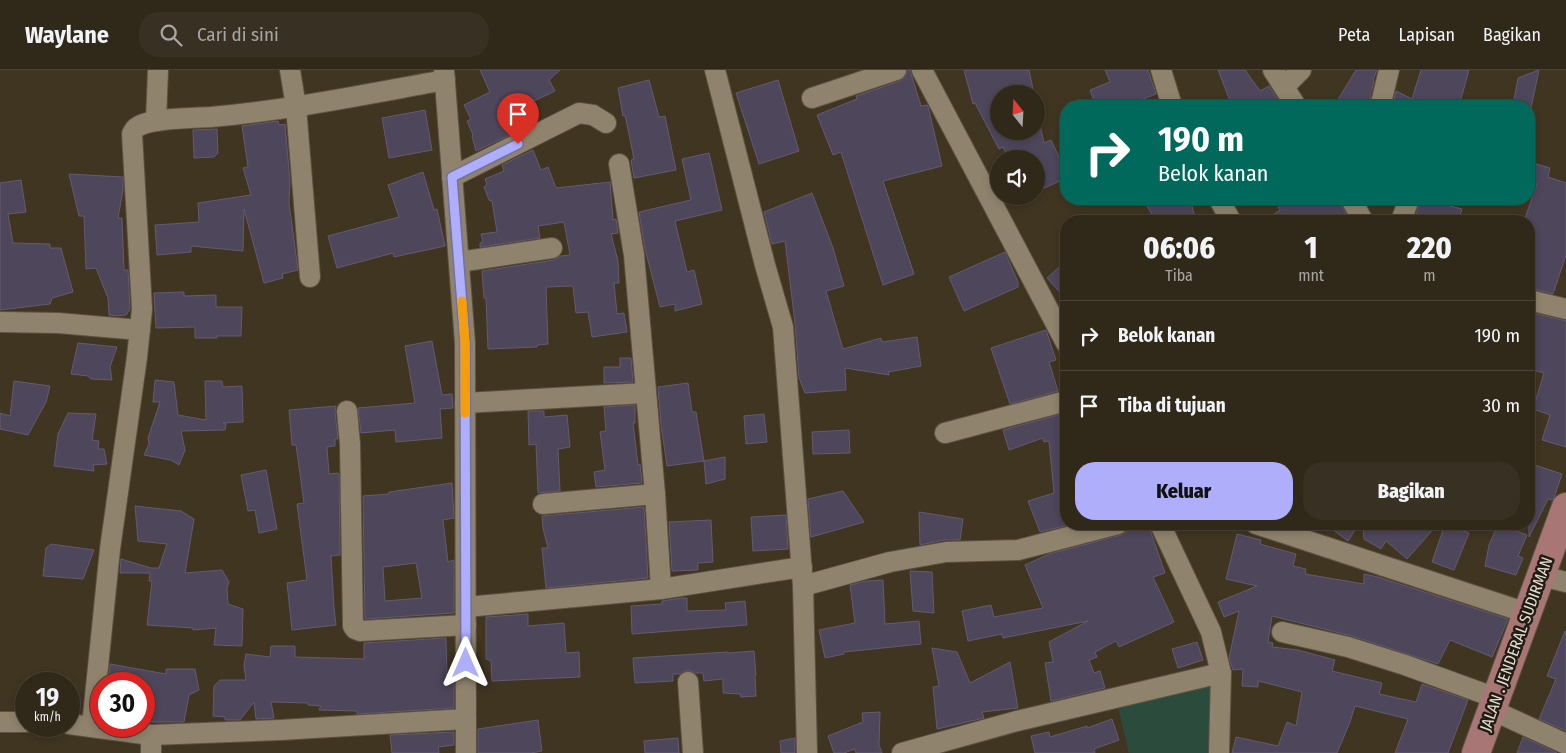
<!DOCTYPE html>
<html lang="id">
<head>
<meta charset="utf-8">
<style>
	:root { --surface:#302819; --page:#383022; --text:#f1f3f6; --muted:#a8a6a2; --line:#4b4438; --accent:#aeaefb }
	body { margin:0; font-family:"Fira Sans Condensed",sans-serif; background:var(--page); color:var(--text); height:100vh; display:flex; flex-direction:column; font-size:19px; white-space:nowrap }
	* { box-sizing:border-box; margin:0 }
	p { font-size:16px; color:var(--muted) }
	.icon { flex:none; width:28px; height:28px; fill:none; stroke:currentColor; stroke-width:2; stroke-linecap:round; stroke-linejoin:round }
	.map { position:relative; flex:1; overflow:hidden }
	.sheet { position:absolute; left:1060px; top:145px; width:475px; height:315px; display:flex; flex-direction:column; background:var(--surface); border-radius:20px; box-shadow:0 2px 8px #0003,0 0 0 1px var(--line) }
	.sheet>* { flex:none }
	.guide { position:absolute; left:1060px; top:30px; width:475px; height:105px; border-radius:20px; box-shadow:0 2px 8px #0003,0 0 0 1px var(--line); background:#00695c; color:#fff; overflow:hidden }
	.needle { width:32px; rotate:342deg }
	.tools { position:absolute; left:990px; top:15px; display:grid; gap:10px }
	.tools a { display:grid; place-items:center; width:55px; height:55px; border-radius:50%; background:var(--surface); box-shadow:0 2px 8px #0003,0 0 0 1px var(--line); font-size:25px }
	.speed { position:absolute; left:15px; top:602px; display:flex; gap:10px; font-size:25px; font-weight:700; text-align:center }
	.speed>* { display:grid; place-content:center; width:65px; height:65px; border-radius:50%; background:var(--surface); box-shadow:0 2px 8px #0003,0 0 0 1px var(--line); line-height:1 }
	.speed small { font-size:12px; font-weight:400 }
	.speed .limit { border:8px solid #d22; background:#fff; color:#111 }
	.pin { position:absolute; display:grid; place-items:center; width:42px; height:42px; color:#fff; margin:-51px -21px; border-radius:50% 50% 50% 0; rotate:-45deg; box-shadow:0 0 5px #0007 }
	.pin .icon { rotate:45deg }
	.me { position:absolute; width:55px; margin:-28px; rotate:0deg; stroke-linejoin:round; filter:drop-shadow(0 0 4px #0008) }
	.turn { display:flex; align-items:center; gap:18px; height:105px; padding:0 15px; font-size:22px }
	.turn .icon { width:65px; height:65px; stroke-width:2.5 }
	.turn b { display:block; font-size:35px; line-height:42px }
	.eta { display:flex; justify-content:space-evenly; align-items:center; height:85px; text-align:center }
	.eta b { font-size:30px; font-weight:800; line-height:35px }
	.primary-button { display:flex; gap:10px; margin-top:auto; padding:10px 15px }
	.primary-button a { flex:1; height:58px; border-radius:20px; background:var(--accent); color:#111; font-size:20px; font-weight:800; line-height:58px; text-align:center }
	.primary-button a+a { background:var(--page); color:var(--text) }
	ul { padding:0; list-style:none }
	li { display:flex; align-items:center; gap:15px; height:70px; padding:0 15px; border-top:1px solid var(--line) }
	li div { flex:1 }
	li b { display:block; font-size:19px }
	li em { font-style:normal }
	header { display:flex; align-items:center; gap:30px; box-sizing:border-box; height:70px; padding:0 25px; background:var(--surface); border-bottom:1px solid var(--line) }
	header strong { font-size:24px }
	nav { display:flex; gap:28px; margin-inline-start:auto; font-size:18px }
	.search { width:350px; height:45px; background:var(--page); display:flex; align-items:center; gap:12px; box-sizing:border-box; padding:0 18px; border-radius:20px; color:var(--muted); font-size:19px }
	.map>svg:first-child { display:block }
</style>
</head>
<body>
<header>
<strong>Waylane</strong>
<div class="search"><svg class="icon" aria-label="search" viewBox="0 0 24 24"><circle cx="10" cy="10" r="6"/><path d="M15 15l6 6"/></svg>Cari di sini</div>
<nav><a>Peta</a><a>Lapisan</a><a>Bagikan</a></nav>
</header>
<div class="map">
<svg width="1566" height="683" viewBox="0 0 1566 683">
	<rect width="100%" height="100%" fill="#403521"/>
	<path fill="#2b4b3c" d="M1210,613l1,70h-82l-12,-50z"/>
	<g fill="#4e465b" stroke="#635b70" fill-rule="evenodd">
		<path d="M480,0h80l-11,10 6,11 -50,24 9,18 -38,18 -4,-15 1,-1 -6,-14 4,-2 -7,-14 26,-13z"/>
		<path d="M908,0h2l11,36 6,-1 1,1 14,60 -59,15 31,93 -31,11 -42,-133 -8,3 -16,-40 40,-16 -1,-3 44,-15 5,-4z"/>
		<path d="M964,0h65l5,24h-35v37h37v-14l2,-1 6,27 7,-3 15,32v6l-30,14v-33h-27l-6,-12 -4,2 -24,-46 -2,1z"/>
		<path d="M1105,0h43l8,24 -31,12h-29l-6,-16 20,-8z"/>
		<path d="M1218,0h27l15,21 9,-5 13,20h-50z"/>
		<path d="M1356,0h21l-4,10 1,1 -4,15 2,10h-38z"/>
		<path d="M1421,0h48l-10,36h-63l-2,-7 2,-8 16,8z"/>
		<path d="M1539,0l-8,38h-2v-2l-16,-1 5,-27z"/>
		<path d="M649,10l10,37 6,-1 11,54 -42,8 -3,-18 3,-1 -9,-44 -2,1 -5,-28z"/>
		<path d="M778,10l21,71 -40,13 -23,-71z"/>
		<path d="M425,40l7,40 -43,8 -7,-40z"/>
		<path d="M278,51l1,4 6,-1 1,12 4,46 -1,21 9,67 -16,4 1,4 -19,5 -20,-74 -1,42 -52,-5v6l-34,3 -2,-30 44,-3 -1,-19 53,-8 -8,-27 5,-1 -6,-41z"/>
		<path d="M217,59l1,24 -4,4 -20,1 -1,-28z"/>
		<path d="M533,80l8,20 7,-3 8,21 54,-6 3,38 3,-1 2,14 -7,1 7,27 1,22h-5l3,31 7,-1 3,19 -35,5 -4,-25 -12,1 -3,-27 -27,1 2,57 -11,1v2l-49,2 -2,-51h-2l-2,-27 72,-11 7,-4 9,-1 -6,-33 -26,4 2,12 -60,9v-4l3,-1 -2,-8 16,-2 -5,-31 -3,-1 -5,-13 3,-2 -2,-6 19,-8 -2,-6z"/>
		<path d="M709,83l13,57 -47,11 12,51 7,-2 8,34 -27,7v-7l-15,3 -15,-58 -6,-37 52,-12 -9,-41z"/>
		<path d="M1529,92l21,6 -2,9 18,6v72l-13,39 -24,-6v-67h-5l13,-37 -8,-3z"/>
		<path d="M423,102l11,38 3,-1 8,37 -51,11 -1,-4 -56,15 -9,-32 71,-19 -11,-32z"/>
		<path d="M69,104l54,3v13l-5,28h4l2,52h4l2,39 -4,6 -9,1 -8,-1 -1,-17 -12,-30 -10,1 -2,-53h-5z"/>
		<path d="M21,110l5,32 -18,2 5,29 37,1v4h11l12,44 -21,6 -2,6 -50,6v-127z"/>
		<path d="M812,123l21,55 11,38 -18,5 17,58 38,-11 1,4 35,-5 4,29 -33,6 1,3 -44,-7 1,22 -41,3 -6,-15 -4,-55 -10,-82 -13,3 -8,-32z"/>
		<path d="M1152,129h38l6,22h-40l-11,-18z"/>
		<path d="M1275,129h64l2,6 9,16h-86l16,-11z"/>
		<path d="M1421,129h26l-1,6 16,4 -4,12h-44z"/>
		<path d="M1005,182l13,30v5l-54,24 -15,-34z"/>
		<path d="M1066,191v38l-19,-21z"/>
		<path d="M184,222v4l32,-1v12h26l-1,29h-24v2h-22v-11l-39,1 -2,-35z"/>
		<path d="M1529,242l37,9v126l-24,-7 8,-25 -17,-6 11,-36 -15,-4z"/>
		<path d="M1046,260l10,30 -7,2 9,29 -48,13 -19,-56z"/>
		<path d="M432,271l10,54 10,-1 1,14 -13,1 2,29 -46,4 -1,-12 -34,3 -3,-25 57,-5 -10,-57z"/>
		<path d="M78,273l39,4 -7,20 2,13 -21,-1 -3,-3 -17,-2z"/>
		<path d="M620,288h11l2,24 -29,1v-16h16z"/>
		<path d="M155,310l19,2 4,33 28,5 -1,-39h17l1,6 19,-1 1,36 -20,1 3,1 -1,6 -44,1 4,19 -6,15 -8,-5 -27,-5 5,-11 -1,-6 12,-36h-7z"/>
		<path d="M14,311l36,5 -4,16 -18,33 -28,-6v-16l10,3z"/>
		<path d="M688,313l4,29h4l8,49 -37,5 -6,-41 -3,-38z"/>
		<path d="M635,335v18h-2l5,42 2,-1 2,19 -46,4 -2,-15 11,-2 -5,-38 6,-1 -2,-24z"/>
		<path d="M336,336l-1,6 3,27h-3v7l-8,1 2,27 9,-1 1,3 1,79 -9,1 3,52 2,17 -44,5 -5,-47 20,-3 -10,-76 7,-1 -8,-58h-4l-3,-35z"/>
		<path d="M528,341h16v6l23,-2 3,32 -12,2 2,42 -22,2 -2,-49 -7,1z"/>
		<path d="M68,343l28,1 -4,26 7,1 -1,8h6l3,15 -14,1 1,6 -40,-5 4,-32z"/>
		<path d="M1065,343l1,111h6l-32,8 -12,-31 26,-8 -5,-52 -5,1 -1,-4 -34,12 -6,-20z"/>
		<path d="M764,344l3,28 -21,2 -2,-28z"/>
		<path d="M849,360l1,23 -37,1 -1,-22z"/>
		<path d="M725,387v22l-19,5 -2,-23z"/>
		<path d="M1529,393l33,11 -8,24 -2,2 -4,-1 -19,38z"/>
		<path d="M266,400l11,59 -18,4 -4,-23 -7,1 -7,-36z"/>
		<path d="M452,413l2,35 -11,2 5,42 6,-2v53l-89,6 -2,-123 26,-2v-2zM416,493l6,35 -37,3 -2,-34z"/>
		<path d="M843,421l21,31 -53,15 -3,-38z"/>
		<path d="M135,436l46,5 13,8 -9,54 37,-3 7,12 -2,6 1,16 15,5 -1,37 -28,-1 2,-17 -23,2v-2l-46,-3 5,-44h-3l1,-8h-30l1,-14 30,9h8l8,-24 -29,-3z"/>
		<path d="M644,437l4,71 -102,10 -4,-40h6l-5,-20 -1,-12z"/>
		<path d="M919,442l44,7 -3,21h-16l-24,5z"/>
		<path d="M786,445l2,34 -35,2 -2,-34z"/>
		<path d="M711,450l2,42 -15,1v7l-26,1 -3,-49z"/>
		<path d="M1130,454h18l17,49 -12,4 21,45 -55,25 -3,-6 -21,11 2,5 -8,3 5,13 6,-2 5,17 -54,13 -6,-38 8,-1 -4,-20 39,-21 -85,17 -1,-4 -34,7 -6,-30 29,-6 3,12 49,-9 -18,-43 24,-11 72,-19 6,-3z"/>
		<path d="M1325,454h34l-11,17z"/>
		<path d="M1363,454h24l12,7 2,-7h37l-31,35 -21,-18 -5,8 -17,-10z"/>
		<path d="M1445,454l24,9 -15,37 -22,-8z"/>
		<path d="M1498,454l29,11 -9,21 5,2 -7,17 -31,-9 4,-21z"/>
		<path d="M1237,464l24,6 -1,4 36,10 -3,12 13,3 -1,5 59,10v-10l14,3 130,42 -16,38 -42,-17 -12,24 -86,-28 -80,-20 -4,26 5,1 -1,4 26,3 37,10 -3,11 50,12 -3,11 37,8 6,-18 46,16 -20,53h-53l13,-34 -53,-13 -5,16 -13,31h-105l4,-16 42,9 9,-24 9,4 6,-34 -44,-11v6l-16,-1 1,-17 -10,1 -4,-12 10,-47 -15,6 -6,-15 39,-16 -31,-7z"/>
		<path d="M51,474l43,6 -11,29 -40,-3 3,-28z"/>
		<path d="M910,501l22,1 2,41 -21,-2z"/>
		<path d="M883,510l2,44 34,-3 2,23 -77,8v2l-19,4 -6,-28 36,-7 -5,-38 16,-4z"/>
		<path d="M681,528h6v13l39,-1 -1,-7 20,-2 2,24 -115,9 -1,-28 31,-2v-3z"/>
		<path d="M528,544v12l36,-3 2,30 13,-1 1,25 -88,4 -1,-20 -5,-2v-42z"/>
		<path d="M1565,561l1,1v99l-27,-12 17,-40 -9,-3z"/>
		<path d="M446,568l1,39h7v31l-97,6v-3l-38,-1 2,-4 -13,-1v-2l-37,-1 3,16 -18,1 -2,-17 -14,18h-15v-3l-12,-1 1,-30 6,-6h26l-2,-15 2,-11 24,3 1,-11h24v11l69,2v-16z"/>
		<path d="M1197,572l6,18 -25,8 -6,-19z"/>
		<path d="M932,578l25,4 13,31 40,-21 8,46 -36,4 2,6 -47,11 -4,-42 6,-1z"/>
		<path d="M754,581l2,24h-1l1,21 -15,1 -1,-3 -17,-1v-14l-19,2 -1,-8h-8l-7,-3 -8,4h-7v7l-38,2 -2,-25 95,-6v1z"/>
		<path d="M110,594l56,10v-5h29l4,21 -10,5 -5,27h-40v-38h-28v-3l-7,-1z"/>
		<path d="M880,642l-1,33 3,8h-26l-1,-4 -11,4h-10l-6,-17 35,-14 -1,-9z"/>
		<path d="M1112,649l7,21 -25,9 1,4h-60l-4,-17 18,-4 1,5 37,-11v2z"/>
		<path d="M538,650l4,31 -11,2h-53v-24z"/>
		<path d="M454,662v13l-16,2 1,6h-47l-2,-18z"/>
		<path d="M1523,667l34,16h-40z"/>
		<path d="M678,668l1,15h-34l-1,-12z"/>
		<path d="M795,668v15h-14l-1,-12z"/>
	</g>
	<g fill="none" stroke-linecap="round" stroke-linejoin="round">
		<g stroke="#5c5242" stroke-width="22">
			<g id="street">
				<path d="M290,0l6,37 14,170"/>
				<path d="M444,0l21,273 1,410"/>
				<path d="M715,0l50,195 18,62 20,259 4,167"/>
				<path d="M922,0l144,273"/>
				<path d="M1161,0l11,36"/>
				<path d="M1273,0l23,36"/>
				<path d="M1284,17l17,-17"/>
				<path d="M812,28l84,-28"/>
				<path d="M1384,36l-2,-7 7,-29"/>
				<path d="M156,51l2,-51"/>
				<path d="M619,94l15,91 21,239 6,95"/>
				<path d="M452,107l127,-64 14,2 13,8"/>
				<path d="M1219,129l12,22"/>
				<path d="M1351,129l12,22"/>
				<path d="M1401,151l8,-22"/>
				<path d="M459,192l93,-14"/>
				<path d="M1529,230l37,9"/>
				<path d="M0,252l58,1 82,7"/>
				<path d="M465,333l181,-10"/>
				<path d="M347,341l3,33 3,182 2,3 5,2 106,-6"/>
				<path d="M945,363l121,-32"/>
				<path d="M543,434l112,-10"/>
				<path d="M1160,454l51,108 10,41 -2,80"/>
				<path d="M1256,454l271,89"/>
				<path d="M1541,506l25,6"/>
				<path d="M803,516l87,-24 56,-10 72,-2 100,-26"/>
				<path d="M466,537l195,-18 141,-22"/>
				<path d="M1282,562l66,15 57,18 91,33"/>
				<path d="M688,612l5,71"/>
				<path d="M1492,640l74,34"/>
				<path d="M0,652h26"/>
				<path d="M69,654l82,11 129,-5 186,-11"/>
				<path d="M92,656l18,-177 27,-192 5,-48 -10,-175c2,-4 3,-6 7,-8 14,-8 55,-8 72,-9 79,-7 156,-23 234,-37"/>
				<path d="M151,683v-18"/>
				<path d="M902,683l115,-32 204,-48"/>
			</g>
		</g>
		<g stroke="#5c5242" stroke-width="30">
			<path id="secondary" d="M1476,683l90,-246"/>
		</g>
		<use href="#street" stroke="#90836d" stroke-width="20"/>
		<use href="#secondary" stroke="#a87775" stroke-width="28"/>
	</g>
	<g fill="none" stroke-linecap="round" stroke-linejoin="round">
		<g stroke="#7171a3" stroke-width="12">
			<path id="route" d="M466,593l-1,-320 -13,-166 66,-33"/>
		</g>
		<use href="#route" stroke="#aeaefb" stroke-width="9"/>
		<path stroke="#f59e0b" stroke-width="9" d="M462,231l3,42v70"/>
	</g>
	<g text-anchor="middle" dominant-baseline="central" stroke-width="5" stroke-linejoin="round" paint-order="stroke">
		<g font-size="16" fill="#e6ded3" stroke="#221d14">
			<text transform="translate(1516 574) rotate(-70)">JALAN . JENDERAL SUDIRMAN</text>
		</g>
	</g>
</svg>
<div class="tools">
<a><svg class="needle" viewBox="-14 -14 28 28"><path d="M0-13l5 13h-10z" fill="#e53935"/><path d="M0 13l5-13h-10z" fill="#a8a6a2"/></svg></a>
<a><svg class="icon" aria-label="sound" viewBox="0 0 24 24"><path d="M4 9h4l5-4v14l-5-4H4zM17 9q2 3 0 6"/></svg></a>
</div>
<div class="speed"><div>19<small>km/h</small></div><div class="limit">30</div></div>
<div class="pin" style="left:518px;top:74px;background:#d93025"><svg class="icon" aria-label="arrive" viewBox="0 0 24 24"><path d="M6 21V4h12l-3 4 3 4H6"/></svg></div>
<svg class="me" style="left:466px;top:593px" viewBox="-20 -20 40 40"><path d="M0-17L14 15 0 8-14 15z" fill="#aeaefb" stroke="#fff" stroke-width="4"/></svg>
<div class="guide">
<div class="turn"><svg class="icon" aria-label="right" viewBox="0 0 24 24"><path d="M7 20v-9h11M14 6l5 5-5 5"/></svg><div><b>190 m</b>Belok kanan</div></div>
</div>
<section class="sheet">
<div class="eta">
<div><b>06:06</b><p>Tiba</p></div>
<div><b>1</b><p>mnt</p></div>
<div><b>220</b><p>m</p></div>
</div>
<ul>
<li><svg class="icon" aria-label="right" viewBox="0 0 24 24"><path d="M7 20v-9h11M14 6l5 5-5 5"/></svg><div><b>Belok kanan</b></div><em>190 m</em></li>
<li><svg class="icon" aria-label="arrive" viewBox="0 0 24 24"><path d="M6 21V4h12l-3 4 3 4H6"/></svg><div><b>Tiba di tujuan</b></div><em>30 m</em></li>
</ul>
<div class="primary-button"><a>Keluar</a><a>Bagikan</a></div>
</section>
</div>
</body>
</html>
